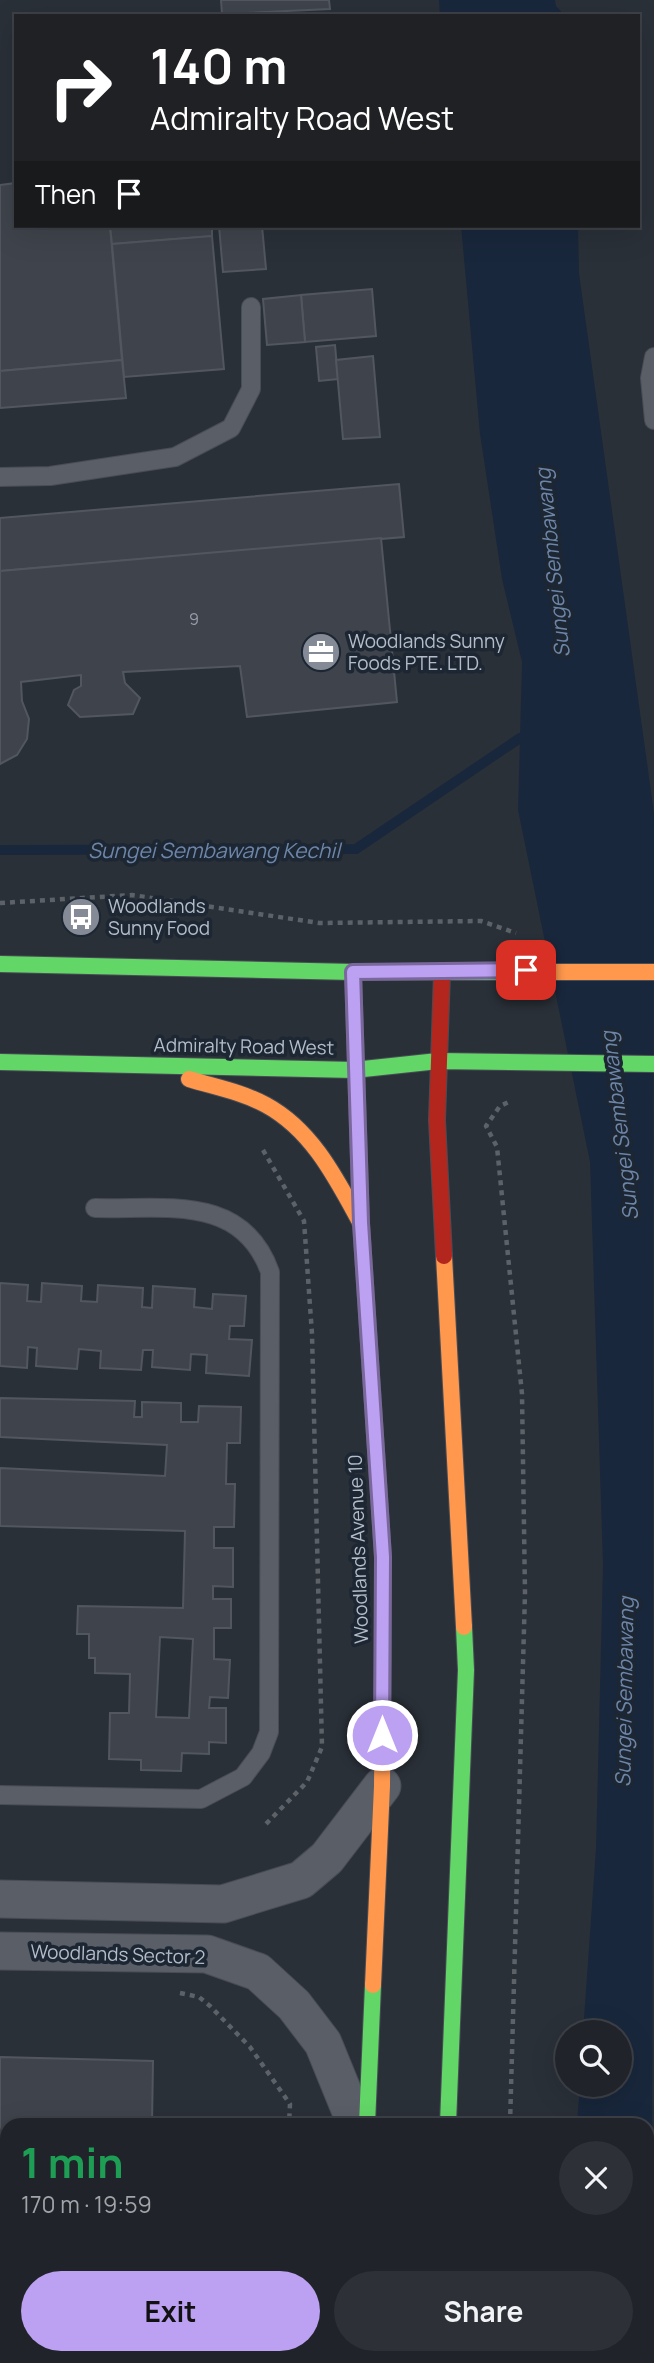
<!DOCTYPE html>
<html lang="en">
<head>
<meta charset="utf-8">
<style>
	:root { --surface:#20242a; --page:#2d3036; --text:#f1f3f6; --muted:#a2a4a8; --line:#3d4147; --accent:#bca0f2 }
	body { margin:0; font-family:Manrope,sans-serif; background:var(--page); color:var(--text); height:100vh; display:flex; flex-direction:column; font-size:26px; white-space:nowrap }
	* { box-sizing:border-box; margin:0 }
	p { font-size:23px; color:var(--muted) }
	.icon { flex:none; width:38px; height:38px; fill:none; stroke:currentColor; stroke-width:2; stroke-linecap:round; stroke-linejoin:round }
	.map { position:relative; flex:1; overflow:hidden }
	.panel { position:absolute; left:0px; top:2118px; width:654px; height:247px; display:flex; flex-direction:column; background:var(--surface); border-radius:21px 21px 0 0; box-shadow:0 7px 28px #0002,0 0 0 2px var(--line) }
	.panel>* { flex:none }
	.guide { position:absolute; left:14px; top:14px; width:626px; height:214px; border-radius:0px; box-shadow:0 7px 28px #0002,0 0 0 2px var(--line); background:#202124; color:#fff; overflow:hidden }
	.tools { position:absolute; left:555px; top:2020px; display:grid; gap:14px }
	.tools a { display:grid; place-items:center; width:77px; height:77px; border-radius:50%; background:var(--surface); box-shadow:0 7px 28px #0002,0 0 0 2px var(--line); font-size:35px }
	.pin { position:absolute; display:grid; place-items:center; width:60px; height:60px; color:#fff; margin:-30px; border-radius:14px; box-shadow:0 4px 10px #0006 }
	.me { position:absolute; width:77px; margin:-38px; rotate:0deg; stroke-linejoin:round; filter:drop-shadow(0 0 5px #0008) }
	.turn { display:flex; align-items:center; gap:24px; height:147px; padding:0 21px; font-size:32px }
	.turn .icon { width:91px; height:91px; stroke-width:2.5 }
	.turn b { display:block; font-size:49px; line-height:60px }
	.then { display:flex; align-items:center; height:66px; padding:0 21px; background:#0003; gap:14px; font-size:26px }
	.round { display:grid; place-items:center; flex:none; width:74px; height:74px; border-radius:37px; background:var(--page) }
	.headline { display:flex; align-items:center; justify-content:space-between; height:119px; padding:0 21px }
	h1 { font-size:42px; font-weight:700; line-height:52px; color:#1e9e55 }
	.cta { display:flex; gap:14px; margin-top:auto; padding:14px 21px }
	.cta a { flex:1; height:80px; border-radius:42px; background:var(--accent); color:#111; font-size:28px; font-weight:700; line-height:80px; text-align:center }
	.cta a+a { background:var(--page); color:var(--text) }
	.map>svg:first-child { display:block }
</style>
</head>
<body>
<div class="map">
<svg width="654" height="2363" viewBox="0 0 654 2363">
	<rect width="100%" height="100%" fill="#2a3038"/>
	<g fill="#19273c">
		<path d="M439,0h116l1,6 9,10h-125z"/>
		<path d="M461,226h117l1,47 75,540 -2,1550h-81v-6h77v-233h-71l3,-40h40v-52h-37l13,-184 7,-283 -13,-403 -72,-352 4,-148 -20,-83 -22,-145z"/>
	</g>
	<g fill="none" stroke-linecap="round" stroke-linejoin="round">
		<path stroke="#19273c" stroke-width="10" d="M0,850l356,-1 164,-111"/>
	</g>
	<g fill="#3f444c" stroke="#52575f" stroke-width="2" fill-rule="evenodd">
		<path d="M221,0h108l1,9 -108,5z"/>
		<path d="M16,183v43h94l12,134 -122,11v-186z"/>
		<path d="M110,226h102v10l-100,8z"/>
		<path d="M219,226h43l4,43 -43,3z"/>
		<path d="M212,236l12,133 -100,8 -12,-133z"/>
		<path d="M372,289l4,47 -71,6 -4,-47z"/>
		<path d="M301,295l4,47 -38,3 -4,-46z"/>
		<path d="M335,345l3,34 -19,2 -3,-34z"/>
		<path d="M373,356l7,81 -37,2 -7,-79z"/>
		<path d="M122,360l4,38 -126,10v-37z"/>
		<path d="M399,484l5,53 -404,34v-53z"/>
		<path d="M381,538l16,164 -150,15 -7,-51 -117,6 2,11 15,15 -7,16 -53,3 -12,-12 6,-15 7,-4v-11l-60,7 1,19 7,18 -2,20 -10,16 -17,9v-193z"/>
		<path d="M0,1283l28,2 -1,16 14,1 1,-19 40,3 -1,15 16,1 1,-17 45,3 -1,19 10,1 1,-22 42,3 -1,18 18,2 1,-15 33,2 -2,30h-14l-1,13 23,1 -3,36 -43,-3 1,-18 -16,-1 -1,16 -38,-3 1,-17h-10l-2,20 -41,-2 1,-17 -22,-2 -2,20 -41,-3 1,-18 -9,-1 -1,21 -27,-2z"/>
		<path d="M0,1398l135,3 -1,16h8v-15l39,1v19h17l1,-16 42,1 -1,36h-13l-1,41h9l-1,43h-20v21h19v39l-20,-1v13h18v29h-17v31l16,1 -2,38 -18,-1 -1,11h17v35l-17,-1v12l-27,-1 -1,18 -40,-1v-10l-32,-1 1,-46h19l1,-39 -35,-1v-15h-6v-24h-12l1,-28 105,2 2,-77 -185,-5v-58l165,8 2,-31 -167,-8zM160,1637l33,2 -4,79 -33,-1z"/>
		<path d="M0,2057l153,4 -1,63h-145v24h-7z"/>
	</g>
	<g fill="none" stroke-linecap="round" stroke-linejoin="round">
		<g stroke="#484c55" stroke-width="20">
			<g id="lane">
				<path d="M654,357l-4,21 4,42"/>
				<path d="M0,477l50,-1 125,-19 56,-29 20,-39v-82"/>
				<path d="M0,1795l201,4 42,-22 18,-24 8,-21 1,-460c-28,-79 -106,-62 -175,-64"/>
			</g>
		</g>
		<g stroke="#484c55" stroke-width="39">
			<g id="street">
				<path d="M0,1899l223,5 78,-24 26,-22 55,-72"/>
				<path d="M0,1951l207,3 51,18 36,33 29,38 33,81"/>
			</g>
		</g>
		<g stroke="#484c55" stroke-width="18">
			<g id="fast">
				<path d="M0,964l353,8h179"/>
				<path d="M353,972l8,251 22,334v107"/>
				<path d="M0,1062l354,8 84,-9 216,3"/>
				<path d="M367,2124l6,-139"/>
				<path d="M448,2124l18,-454 -2,-43"/>
				<path d="M350,2357v6"/>
			</g>
		</g>
		<g stroke="#484c55" stroke-width="18">
			<g id="slow">
				<path d="M532,972h122"/>
				<path d="M189,1079c26,8 53,13 77,26 46,25 70,73 94,117"/>
				<path d="M444,1256l20,371"/>
				<path d="M373,1985l9,-199 1,-122"/>
			</g>
		</g>
		<g stroke="#484c55" stroke-width="18">
			<g id="jam">
				<path d="M442,973l-5,147 7,136"/>
				<path d="M438,2357v6"/>
			</g>
		</g>
		<g stroke="#5c6268" stroke-width="4.5" stroke-dasharray="5 5" stroke-linecap="butt">
			<path d="M0,903l132,-8 187,28 162,-2 35,12"/>
			<path d="M263,1150l41,71 8,113 10,413 -15,35 -44,45"/>
			<path d="M180,1993l19,4 11,9 40,41 40,57 -1,20"/>
			<path d="M510,2124l15,-531 -3,-199 -25,-247 -11,-21 14,-20 11,-5"/>
			<path d="M292,2357v6"/>
			<path d="M491,2363v-6"/>
		</g>
		<use href="#lane" stroke="#5a5e66" stroke-width="18"/>
		<use href="#street" stroke="#5a5e66" stroke-width="37"/>
		<use href="#fast" stroke="#63d668" stroke-width="16"/>
		<use href="#slow" stroke="#ff974d" stroke-width="16"/>
		<use href="#jam" stroke="#b3261e" stroke-width="16"/>
	</g>
	<g fill="none" stroke-linecap="round" stroke-linejoin="round">
		<g stroke="#7a689d" stroke-width="18">
			<path id="route" d="M382,1735l1,-178 -22,-334 -8,-251 173,-2"/>
		</g>
		<use href="#route" stroke="#bca0f2" stroke-width="12"/>
	</g>
	<defs>
		<g id="office-disc" transform="scale(2.0125)"><circle r="9.5" fill="#848b96" stroke="#1d2633"/><path d="M-6-3h4V-5.5h4V-3h4V5H-6ZM-1-4.5V-3h2v-1.5ZM-6 0V1H6V0Z" fill="#fff"/></g>
		<g id="bus-disc" transform="scale(2.0125)"><circle r="9.5" fill="#848b96" stroke="#1d2633"/><path d="M-5-6H5V4H4V6H2V4H-2V6H-4V4H-5ZM-3.5-4V0h7V-4ZM-3.5 1.2v1.5H-2V1.2ZM2 1.2v1.5H3.5V1.2Z" fill="#fff"/></g>
	</defs>
	<g fill-rule="evenodd">
		<use href="#office-disc" x="321" y="652"/>
		<use href="#bus-disc" x="81" y="917"/>
	</g>
	<g text-anchor="middle" dominant-baseline="central" stroke-width="7" stroke-linejoin="round" paint-order="stroke">
		<g font-size="16" fill="#979eaa">
			<text x="194" y="619">9</text>
		</g>
		<g font-size="19" fill="#b4bcc9" stroke="#1d2633" text-anchor="start">
			<text x="348" y="641">Woodlands Sunny<tspan x="348" dy="22">Foods PTE. LTD.</tspan></text>
			<text x="108" y="906">Woodlands<tspan x="108" dy="22">Sunny Food</tspan></text>
		</g>
		<g font-size="19" fill="#b4bcc9" stroke="#1d2633">
			<text transform="translate(244 1046) rotate(1)">Admiralty Road West</text>
			<text transform="translate(358 1549) rotate(-92)">Woodlands Avenue 10</text>
			<text transform="translate(118 1954) rotate(2)">Woodlands Sector 2</text>
		</g>
		<g font-size="21" font-style="italic" fill="#6d86a8" stroke="#1d2633">
			<text transform="translate(552 563) rotate(-96)">Sungei Sembawang</text>
			<text x="214" y="850">Sungei Sembawang Kechil</text>
			<text transform="translate(619 1126) rotate(-97)">Sungei Sembawang</text>
			<text transform="translate(624 1692) rotate(-89)">Sungei Sembawang</text>
		</g>
	</g>
</svg>
<div class="tools">
<a><svg class="icon" aria-label="search" viewBox="0 0 24 24"><circle cx="10" cy="10" r="6"/><path d="M15 15l6 6"/></svg></a>
</div>
<div class="pin" style="left:526px;top:970px;background:#d93025"><svg class="icon" aria-label="arrive" viewBox="0 0 24 24"><path d="M6 21V4h12l-3 4 3 4H6"/></svg></div>
<svg class="me" style="left:382px;top:1735px" viewBox="-20 -20 40 40"><circle r="17" fill="#bca0f2" stroke="#fff" stroke-width="3"/><path d="M0-11L8 9 0 5-8 9z" fill="#fff"/></svg>
<div class="guide">
<div class="turn"><svg class="icon" aria-label="right" viewBox="0 0 24 24"><path d="M7 20v-9h11M14 6l5 5-5 5"/></svg><div><b>140 m</b>Admiralty Road West</div></div>
<div class="then">Then<svg class="icon" aria-label="arrive" viewBox="0 0 24 24"><path d="M6 21V4h12l-3 4 3 4H6"/></svg></div>
</div>
<section class="panel">
<div class="headline"><div><h1>1 min</h1><p>170 m · 19:59</p></div><a class="round"><svg class="icon" aria-label="close" viewBox="0 0 24 24"><path d="M6 6l12 12M18 6L6 18"/></svg></a></div>
<div class="cta"><a>Exit</a><a>Share</a></div>
</section>
</div>
</body>
</html>
